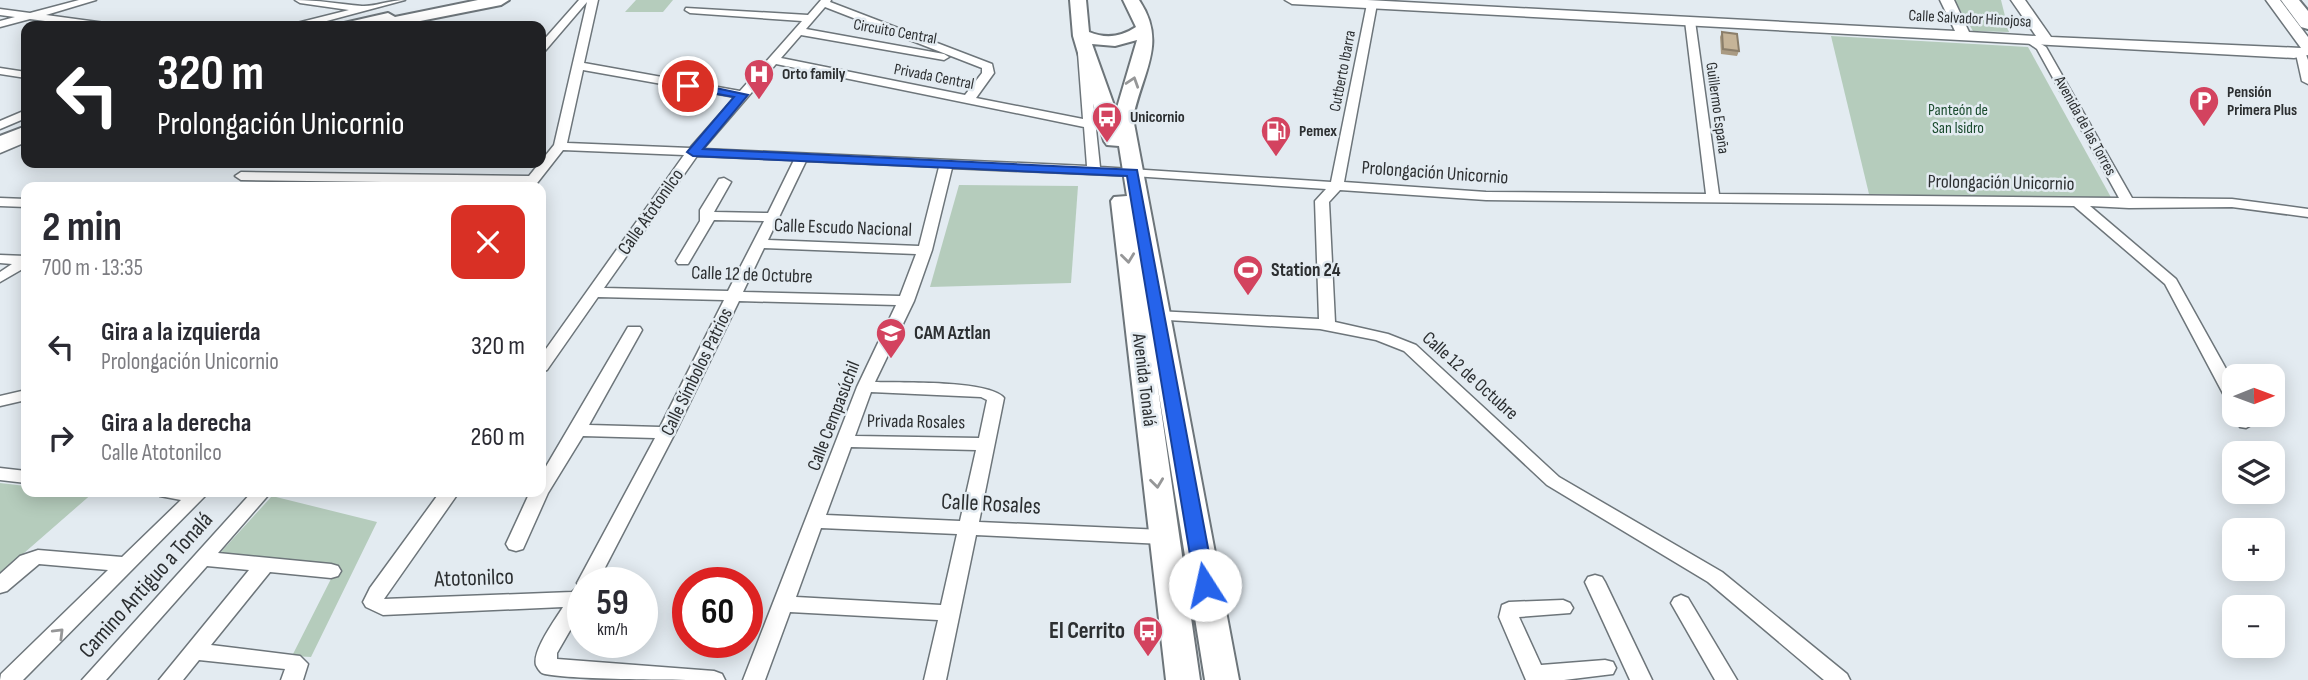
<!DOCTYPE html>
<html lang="es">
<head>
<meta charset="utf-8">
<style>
	:root { --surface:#fff; --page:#f7f7f7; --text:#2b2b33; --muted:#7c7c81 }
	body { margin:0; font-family:"Sofia Sans Condensed",sans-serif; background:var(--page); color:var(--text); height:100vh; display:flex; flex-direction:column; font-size:26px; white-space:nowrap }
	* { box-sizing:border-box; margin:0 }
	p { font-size:23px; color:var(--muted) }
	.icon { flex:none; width:38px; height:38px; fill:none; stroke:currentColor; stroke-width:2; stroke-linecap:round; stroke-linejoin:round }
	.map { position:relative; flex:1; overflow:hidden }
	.details { position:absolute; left:21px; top:182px; width:525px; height:315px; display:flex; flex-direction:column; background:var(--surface); border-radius:14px; box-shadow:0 4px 18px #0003 }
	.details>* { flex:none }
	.top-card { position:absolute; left:21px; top:21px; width:525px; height:147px; border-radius:14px; box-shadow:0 4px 18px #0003; background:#202124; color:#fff; overflow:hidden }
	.needle { width:46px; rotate:89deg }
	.fabs { position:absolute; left:2222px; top:364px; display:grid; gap:14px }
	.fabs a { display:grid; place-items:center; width:63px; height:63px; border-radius:14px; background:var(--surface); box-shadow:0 4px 18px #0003; font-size:35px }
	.speed { position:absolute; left:567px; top:567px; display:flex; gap:14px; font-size:35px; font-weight:700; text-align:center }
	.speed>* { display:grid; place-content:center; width:91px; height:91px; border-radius:50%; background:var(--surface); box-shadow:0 4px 18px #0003; line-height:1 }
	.speed small { font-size:18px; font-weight:400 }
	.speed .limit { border:10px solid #d22; background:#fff; color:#111 }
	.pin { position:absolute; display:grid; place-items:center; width:60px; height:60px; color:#fff; margin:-30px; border:4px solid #fff; border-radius:50%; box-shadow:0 2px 7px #0007 }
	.me { position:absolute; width:77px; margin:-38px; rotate:350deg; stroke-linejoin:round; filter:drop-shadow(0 0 5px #0008) }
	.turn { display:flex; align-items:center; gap:24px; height:147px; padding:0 21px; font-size:32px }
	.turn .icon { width:91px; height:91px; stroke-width:2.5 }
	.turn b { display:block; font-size:49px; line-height:60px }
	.round { display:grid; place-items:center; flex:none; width:74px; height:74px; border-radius:14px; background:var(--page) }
	.summary { display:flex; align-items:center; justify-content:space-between; height:119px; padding:0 21px }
	h1 { font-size:42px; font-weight:700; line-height:52px }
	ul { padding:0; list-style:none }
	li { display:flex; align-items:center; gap:21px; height:91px; padding:0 21px }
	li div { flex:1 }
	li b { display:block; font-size:26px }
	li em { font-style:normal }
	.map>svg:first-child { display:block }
</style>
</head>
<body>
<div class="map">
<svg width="2308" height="680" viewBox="0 0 2308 680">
	<rect width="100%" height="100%" fill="#e3ebf1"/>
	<g fill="#b5ccbc">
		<path d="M636,0h37l-10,12h-38z"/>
		<path d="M1954,0h47l8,32 -36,-1z"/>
		<path d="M1831,36l197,11 85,154 -244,-7z"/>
		<path d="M959,185l119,1 -7,97 -141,4z"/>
		<path d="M0,483l26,3v6h68l-94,82z"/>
		<path d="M272,496l105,26 -66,135 -19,-1 43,-85 -115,-18z"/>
	</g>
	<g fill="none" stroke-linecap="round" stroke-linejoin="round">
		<g stroke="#6d757a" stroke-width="3">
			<g id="street">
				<path d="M79,0h17l-50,15 59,8 5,3h-27l-53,-7 -30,8v-6l15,-4 -15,-2v-6l30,4z"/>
				<path d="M295,0c23,0 44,4 67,6 11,1 28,-6 43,-6l-97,26h-16l1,-2 56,-14 -49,-7z"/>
				<path d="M579,0h19l-14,63 156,28 62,-70 -112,-8 -5,-3 1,-2 122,7 13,-15h10l-1,2 162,62 2,9 -18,25 107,21 -5,-66 5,-3 5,3 12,114 231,15 36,-178 5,-3 5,3 -33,178 142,10 220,2 -21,-173 5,-3 5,3 24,173 400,4 -82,-149 -13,-9 5,-3 17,10 86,151 100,1 76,10v8l-76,-10 -103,1 -39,-2 86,73 59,106v21l-8,-5 -62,-117 -91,-78 -588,-6 -146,-10 -11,12 6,120 53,12 28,11 143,132 163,95 125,102 3,6h-26l-116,-98 -161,-97 -143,-134 -28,-11 -56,-11 -169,-10 -3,-3 8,-5 163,8 -4,-118 11,-12 -193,-13 -181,-8 -20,82 -18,51 -39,81c26,1 115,-2 129,16l-25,124 184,8 7,2 3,5 -3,5 -7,2 -187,-9 -30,145h-22l14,-60 -148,-8 -25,68h-22l114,-293 39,-82 -157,-4 -64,132 -78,150h-14v25l-26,45v6l157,12 8,3 3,6c-29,0 -166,0 -183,-7 -2,-1 -5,-6 -6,-8 -4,-14 19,-45 27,-58l-180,8 -17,-8 -3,-5 7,-14 70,-96h19l-75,107 188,-7 7,-6 -2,-3 78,-145 -72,-2 -35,57 -25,56 -7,2 -7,-2 -3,-5 24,-52h11v-17l87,-148h12l2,3 -53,95 71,2 64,-127 -126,-3 -51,73 -6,2v-16l143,-201 -121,-5 -29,37h-13l2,-3 -282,-4 -6,-4 6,-4 288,4 25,-31 33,-143 -42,49 -4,1v-9zM825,7l157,61v5l-17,22 -184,-37 20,-23 143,25 5,-3 -5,-3 -138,-25zM776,64l308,63 3,39 -384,-17zM583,70l152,27 -45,51 -123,-5zM697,156l97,4 -26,53 -54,-1 17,-30 -7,-4 -5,1 -19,31v11l-24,40 2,3h10l26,-44 50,1 -36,70 -124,-3zM806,161l133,6 -20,79 -151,-6zM764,248l152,6 -16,42 -157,-4zM871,392l110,5 6,3 -8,38 -124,-2zM851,447l125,3 -16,71 -134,-6zM821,528l136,6 -16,71 -145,-8z"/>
				<path d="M2301,51l4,1 3,8v24l-6,-3 -6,-27z"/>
				<path d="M0,68l26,4v6l-26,-4z"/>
				<path d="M26,110v8l-26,11v-8z"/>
				<path d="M26,134v8l-26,11v-9z"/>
				<path d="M0,198l26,1v8l-26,-1z"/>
				<path d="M0,255l26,1v11l-26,15v-10l12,-8 -12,-1z"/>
				<path d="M26,390v10l-26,6v-10z"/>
				<path d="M2235,413l15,2 5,8 -9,5 -6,-1z"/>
				<path d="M0,468l26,3v12l-26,-3z"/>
				<path d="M157,492h52l-186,188h-23l1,-6 107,-104 -69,-6 -32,27 -7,2v-19l20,-18 18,-6 84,7 59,-57 -21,-4z"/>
				<path d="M252,492h19l-53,61 113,11 7,2 3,5 -3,5 -7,2 -61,-6 -59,73 89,11 8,8 -5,16h-22l4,-11 -86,-9 -16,20h-24l90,-110 -42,-4 -101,114h-24z"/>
				<path d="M1595,575l7,2 3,5 47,98h-22l-45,-98 3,-5z"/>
				<path d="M1681,595l7,3 49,82h-22l-44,-77 3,-5z"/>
				<path d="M1563,600l7,3 3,5 -3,5 -51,4 22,48 64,-5 8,2 3,6 -3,6 -49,6h-38l-27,-63 3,-12 7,-3z"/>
			</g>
		</g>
		<g stroke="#6d757a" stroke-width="3">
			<path id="secondary" d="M1285,0h82l588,31 -15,-31h14l15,32 67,4 -25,-36h14l26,37 250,11 -35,-48h14l28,37v18l-14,3 -1002,-54z"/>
		</g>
		<g stroke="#6d757a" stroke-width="4">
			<g id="primary">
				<path d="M478,0h31l-8,5 -106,21h-53l2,-3 44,-10 7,4z"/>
				<path d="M1070,0h16l3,32c17,7 32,5 47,-5l-13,-27h16c29,43 3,72 -6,118l106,562h-34l-48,-298 43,298h-34l-55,-479 3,-4 13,-1 -8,-50 -12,-1 -3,-4 -31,-105zM1137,40l-21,71 -24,-67 23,2z"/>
				<path d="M26,126v13l-26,10v-13z"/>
			</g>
		</g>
		<g stroke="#6d757a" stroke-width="4">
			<path id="highway" d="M2281,0h18l9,11v18l-7,-2z"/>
		</g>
		<use href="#street" fill="#fff" fill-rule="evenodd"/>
		<use href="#secondary" fill="#fff" fill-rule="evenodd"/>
		<use href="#primary" fill="#fff" fill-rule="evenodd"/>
		<use href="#highway" fill="#fff" fill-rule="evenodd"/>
	</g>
	<path fill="#aa9b83" d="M1722,32l17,19 -2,5 -16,-2 -1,-17z"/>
	<path fill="#c6b498" stroke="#8b7e6a" stroke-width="2" d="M1722,32l15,2 2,17 -16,-2z"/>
	<defs><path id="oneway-chevron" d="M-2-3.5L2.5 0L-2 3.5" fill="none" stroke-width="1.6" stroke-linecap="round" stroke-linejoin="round" transform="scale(1.75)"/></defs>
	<g stroke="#969798">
		<use href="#oneway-chevron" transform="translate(1133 82) rotate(-72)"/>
		<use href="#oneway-chevron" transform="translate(1128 258) rotate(83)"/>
		<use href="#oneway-chevron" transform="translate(1157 483) rotate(83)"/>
		<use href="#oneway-chevron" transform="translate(59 633) rotate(-45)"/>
	</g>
	<path fill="#2563eb" stroke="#184099" stroke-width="2" d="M688,82l60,13 -45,54 434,21 78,415 -3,6h-14l-3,-6 -68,-409 -434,-20 -6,-4 47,-55 -50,-9 -2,-2z"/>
	<defs>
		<g id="hospital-pin" transform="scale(1.575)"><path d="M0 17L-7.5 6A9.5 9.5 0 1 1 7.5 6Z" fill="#d3435f" stroke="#e3ebf1"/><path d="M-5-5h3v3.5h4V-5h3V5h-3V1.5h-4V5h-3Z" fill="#fff"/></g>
		<g id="parking-pin" transform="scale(1.575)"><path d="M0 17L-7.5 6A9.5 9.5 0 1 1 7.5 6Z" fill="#d3435f" stroke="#e3ebf1"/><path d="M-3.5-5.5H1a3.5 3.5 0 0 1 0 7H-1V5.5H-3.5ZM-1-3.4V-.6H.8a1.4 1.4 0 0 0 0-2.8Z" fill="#fff"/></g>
		<g id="bus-pin" transform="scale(1.575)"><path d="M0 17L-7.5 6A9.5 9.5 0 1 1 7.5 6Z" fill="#d3435f" stroke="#e3ebf1"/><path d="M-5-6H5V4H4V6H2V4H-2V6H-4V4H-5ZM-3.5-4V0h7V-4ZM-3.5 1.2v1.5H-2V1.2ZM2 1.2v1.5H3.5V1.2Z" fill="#fff"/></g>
		<g id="fuel-pin" transform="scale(1.575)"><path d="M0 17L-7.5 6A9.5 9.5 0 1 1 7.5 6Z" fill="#d3435f" stroke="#e3ebf1"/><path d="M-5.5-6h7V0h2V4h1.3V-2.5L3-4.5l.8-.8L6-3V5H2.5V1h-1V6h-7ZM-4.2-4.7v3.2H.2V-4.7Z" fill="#fff"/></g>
		<g id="stadium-pin" transform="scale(1.575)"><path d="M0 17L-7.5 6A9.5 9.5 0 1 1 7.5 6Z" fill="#d3435f" stroke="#e3ebf1"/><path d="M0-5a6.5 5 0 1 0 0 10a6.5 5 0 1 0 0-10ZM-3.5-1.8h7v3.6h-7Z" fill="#fff"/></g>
		<g id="school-pin" transform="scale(1.575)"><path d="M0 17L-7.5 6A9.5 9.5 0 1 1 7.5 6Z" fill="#d3435f" stroke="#e3ebf1"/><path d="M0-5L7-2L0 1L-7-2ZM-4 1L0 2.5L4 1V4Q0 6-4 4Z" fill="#fff"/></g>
	</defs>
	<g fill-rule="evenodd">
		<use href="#hospital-pin" x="759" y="74"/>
		<use href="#parking-pin" x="2204" y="101"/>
		<use href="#bus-pin" x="1107" y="117"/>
		<use href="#fuel-pin" x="1276" y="131"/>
		<use href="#stadium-pin" x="1248" y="270"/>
		<use href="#school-pin" x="891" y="333"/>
		<use href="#bus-pin" x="1148" y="631"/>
	</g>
	<g text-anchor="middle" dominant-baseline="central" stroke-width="5" stroke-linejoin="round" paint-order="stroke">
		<g font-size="16" fill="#2c2f31" stroke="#e3ebf1">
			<text transform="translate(1970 19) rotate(3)">Calle Salvador Hinojosa</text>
			<text transform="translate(895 32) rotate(10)">Circuito Central</text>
			<text transform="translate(1343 71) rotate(-79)">Cutberto Ibarra</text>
			<text transform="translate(934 77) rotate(11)">Privada Central</text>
			<text transform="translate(1717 108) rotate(82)">Guillermo España</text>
			<text transform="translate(2085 126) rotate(61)">Avenida de las Torres</text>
		</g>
		<g font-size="16" font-weight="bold" fill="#2c2f31" stroke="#e3ebf1" text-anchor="start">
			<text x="782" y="74">Orto family</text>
			<text x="2227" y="92">Pensión<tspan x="2227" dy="18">Primera Plus</tspan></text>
			<text x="1130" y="117">Unicornio</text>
			<text x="1299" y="131">Pemex</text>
		</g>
		<g font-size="16" fill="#1a4b2e" stroke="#e3ebf1">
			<text x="1958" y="110">Panteón de<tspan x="1958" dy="18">San Isidro</tspan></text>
		</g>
		<g font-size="19" fill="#2c2f31" stroke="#e3ebf1">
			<text transform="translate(1435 173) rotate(4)">Prolongación Unicornio</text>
			<text transform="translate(2001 183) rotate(1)">Prolongación Unicornio</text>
			<text transform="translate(651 212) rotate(-55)">Calle Atotonilco</text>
			<text transform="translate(843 228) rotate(2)">Calle Escudo Nacional</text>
			<text transform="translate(752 275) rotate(2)">Calle 12 de Octubre</text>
			<text transform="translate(697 372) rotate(-64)">Calle Símbolos Patrios</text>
			<text transform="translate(1470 376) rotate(42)">Calle 12 de Octubre</text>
			<text transform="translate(1144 380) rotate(83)">Avenida Tonalá</text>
			<text transform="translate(834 416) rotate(-69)">Calle Cempasúchil</text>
			<text transform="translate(916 422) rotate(1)">Privada Rosales</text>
		</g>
		<g font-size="19" font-weight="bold" fill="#2c2f31" stroke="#e3ebf1" text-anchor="start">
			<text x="1271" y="270">Station 24</text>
			<text x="914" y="333">CAM Aztlan</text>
		</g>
		<g font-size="23" fill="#2c2f31" stroke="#e3ebf1">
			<text transform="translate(991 504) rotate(3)">Calle Rosales</text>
			<text transform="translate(474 578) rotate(-2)">Atotonilco</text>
			<text transform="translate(146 585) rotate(-48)">Camino Antiguo a Tonalá</text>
		</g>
		<g font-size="23" font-weight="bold" fill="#2c2f31" stroke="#e3ebf1" text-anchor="end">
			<text x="1125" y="631">El Cerrito</text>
		</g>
	</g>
</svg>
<div class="fabs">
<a><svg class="needle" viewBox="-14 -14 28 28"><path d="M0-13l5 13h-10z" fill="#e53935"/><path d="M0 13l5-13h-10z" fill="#7c7c81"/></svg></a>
<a><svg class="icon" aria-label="layers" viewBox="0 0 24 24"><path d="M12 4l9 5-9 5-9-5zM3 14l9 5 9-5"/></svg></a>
<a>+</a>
<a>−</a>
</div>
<div class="speed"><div>59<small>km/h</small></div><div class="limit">60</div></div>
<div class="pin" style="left:688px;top:86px;background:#d93025"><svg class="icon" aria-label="arrive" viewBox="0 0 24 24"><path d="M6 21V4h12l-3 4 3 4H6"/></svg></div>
<svg class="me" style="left:1205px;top:585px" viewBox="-20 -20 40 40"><circle r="19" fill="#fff"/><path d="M0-13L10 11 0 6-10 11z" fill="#2563eb"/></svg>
<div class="top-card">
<div class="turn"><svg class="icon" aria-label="left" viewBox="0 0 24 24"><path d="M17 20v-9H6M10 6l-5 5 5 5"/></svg><div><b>320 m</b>Prolongación Unicornio</div></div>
</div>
<section class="details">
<div class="summary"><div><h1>2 min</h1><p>700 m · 13:35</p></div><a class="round" style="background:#d93025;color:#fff"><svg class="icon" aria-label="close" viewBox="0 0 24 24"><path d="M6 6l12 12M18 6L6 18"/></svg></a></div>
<ul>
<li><svg class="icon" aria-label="left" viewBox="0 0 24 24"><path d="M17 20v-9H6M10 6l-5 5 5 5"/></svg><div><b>Gira a la izquierda</b><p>Prolongación Unicornio</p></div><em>320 m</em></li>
<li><svg class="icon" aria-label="right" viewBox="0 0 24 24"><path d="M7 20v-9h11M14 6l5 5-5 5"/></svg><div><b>Gira a la derecha</b><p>Calle Atotonilco</p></div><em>260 m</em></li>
</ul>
</section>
</div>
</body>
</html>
